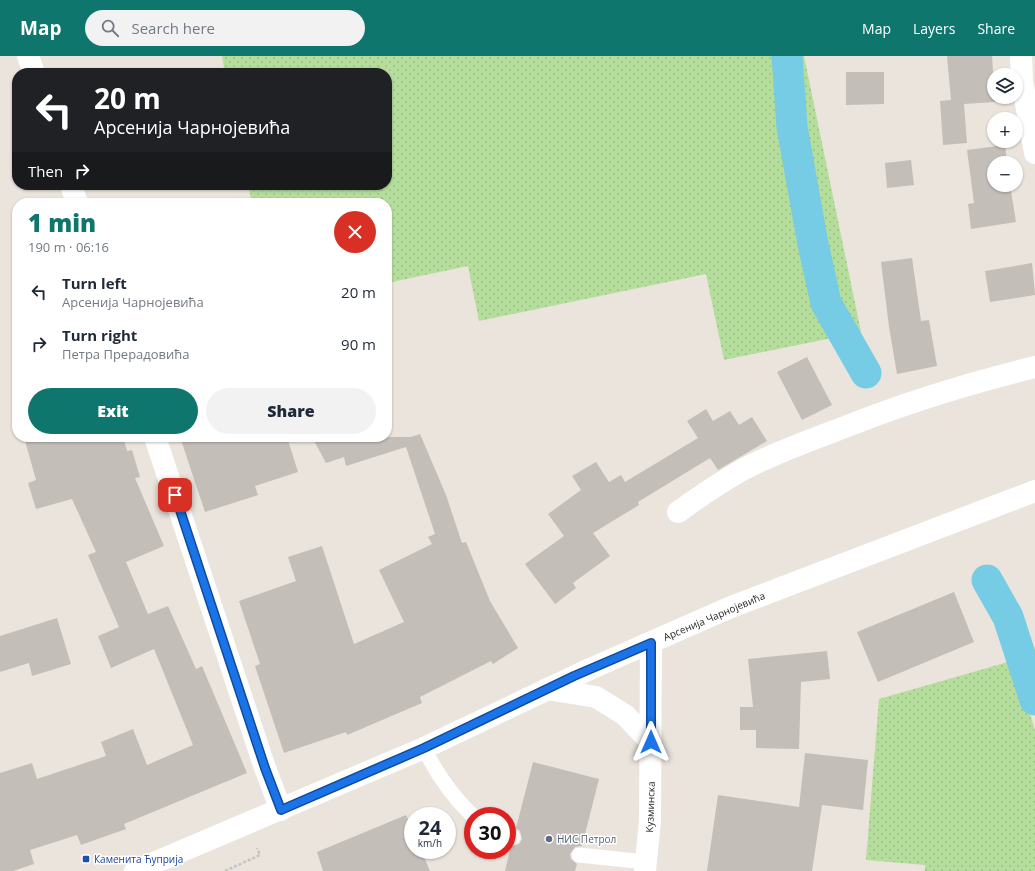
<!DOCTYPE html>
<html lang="en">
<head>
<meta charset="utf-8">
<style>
	:root { --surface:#fff; --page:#f2f2f3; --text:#1f2937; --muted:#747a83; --accent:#0f766e }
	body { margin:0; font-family:"Open Sans",sans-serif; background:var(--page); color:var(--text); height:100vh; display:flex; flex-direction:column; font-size:15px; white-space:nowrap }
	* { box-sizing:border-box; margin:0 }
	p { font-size:13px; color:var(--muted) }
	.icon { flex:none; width:22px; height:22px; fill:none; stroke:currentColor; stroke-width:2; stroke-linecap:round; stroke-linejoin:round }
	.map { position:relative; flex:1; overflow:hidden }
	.panel { position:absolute; left:12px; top:142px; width:380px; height:244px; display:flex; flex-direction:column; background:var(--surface); border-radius:16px; box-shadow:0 1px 3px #0004 }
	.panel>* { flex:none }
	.banner { position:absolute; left:12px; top:12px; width:380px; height:122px; border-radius:16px; box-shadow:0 1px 3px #0004; background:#202124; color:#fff; overflow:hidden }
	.tools { position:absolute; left:987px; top:12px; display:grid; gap:8px }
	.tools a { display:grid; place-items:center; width:36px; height:36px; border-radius:50%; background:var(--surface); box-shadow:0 1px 3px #0004; font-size:20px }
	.speed { position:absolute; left:404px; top:751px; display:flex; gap:8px; font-size:20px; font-weight:700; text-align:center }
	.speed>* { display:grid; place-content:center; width:52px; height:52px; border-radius:50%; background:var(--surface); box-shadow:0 1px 3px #0004; line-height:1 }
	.speed small { font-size:10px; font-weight:400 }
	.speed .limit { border:6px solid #d22; background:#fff; color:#111 }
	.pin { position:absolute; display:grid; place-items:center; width:34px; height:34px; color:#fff; margin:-17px; border-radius:8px; box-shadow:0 2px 6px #0006 }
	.me { position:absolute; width:44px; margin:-22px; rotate:0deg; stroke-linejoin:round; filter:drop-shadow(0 0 3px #0008) }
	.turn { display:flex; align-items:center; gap:14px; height:84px; padding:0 16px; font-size:18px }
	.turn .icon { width:52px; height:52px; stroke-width:2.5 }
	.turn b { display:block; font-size:28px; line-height:34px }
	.then { display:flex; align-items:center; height:38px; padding:0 16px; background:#0003; gap:8px; font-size:15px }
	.round { display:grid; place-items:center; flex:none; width:42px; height:42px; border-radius:21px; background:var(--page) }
	.summary { display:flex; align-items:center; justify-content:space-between; height:68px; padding:0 16px }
	h1 { font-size:24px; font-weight:800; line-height:30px; color:var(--accent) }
	.cta { display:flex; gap:8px; margin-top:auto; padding:8px 16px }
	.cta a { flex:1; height:46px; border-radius:24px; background:var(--accent); color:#fff; font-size:16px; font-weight:800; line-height:46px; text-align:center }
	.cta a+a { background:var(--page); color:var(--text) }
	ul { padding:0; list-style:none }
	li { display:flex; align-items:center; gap:12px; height:52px; padding:0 16px }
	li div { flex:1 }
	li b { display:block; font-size:15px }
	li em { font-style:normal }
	header { display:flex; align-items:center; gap:24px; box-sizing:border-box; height:56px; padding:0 20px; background:var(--accent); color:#fff }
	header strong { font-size:19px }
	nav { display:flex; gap:22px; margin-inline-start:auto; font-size:14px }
	.search { width:280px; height:36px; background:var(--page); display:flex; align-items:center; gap:10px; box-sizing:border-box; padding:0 14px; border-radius:22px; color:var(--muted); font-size:15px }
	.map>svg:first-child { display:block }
</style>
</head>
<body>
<header>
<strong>Map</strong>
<div class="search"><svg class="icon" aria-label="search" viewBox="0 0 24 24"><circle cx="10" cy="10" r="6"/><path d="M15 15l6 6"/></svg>Search here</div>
<nav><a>Map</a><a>Layers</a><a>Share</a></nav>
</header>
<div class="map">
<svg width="1035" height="815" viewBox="0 0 1035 815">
	<defs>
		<pattern id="garden-dots" width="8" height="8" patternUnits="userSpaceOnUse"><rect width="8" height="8" fill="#b5dd9c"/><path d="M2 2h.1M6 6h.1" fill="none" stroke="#9cbe86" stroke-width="1.8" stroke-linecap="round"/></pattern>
	</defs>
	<rect width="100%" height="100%" fill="#eae4dc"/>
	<g fill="url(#garden-dots)">
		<path d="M222,0h582l57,276 -137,28 -18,-86 -227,47 -11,-55 -81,17v-80h-37l-1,-5 -25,5h-72l-4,-18h139v-112h-162z"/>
		<path d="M1015,604l20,71v140h-110v-6l-59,-5 13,-161z"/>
	</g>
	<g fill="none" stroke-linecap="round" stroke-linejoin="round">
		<g stroke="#76cbe5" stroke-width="31">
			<path d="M787,0l5,71 21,117 13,59 40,70"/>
			<path d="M987,524l21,37 27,83"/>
		</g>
	</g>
	<g fill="#c3beb8">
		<path d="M947,0h45l3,46 -31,2 3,39 -24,2 -3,-44 11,-1z"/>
		<path d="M846,16h38v32l-38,1z"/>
		<path d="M1005,89l2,18h-13v22h16l6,37 -45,7 -3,-25 6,-1 -7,-53z"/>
		<path d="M911,104l3,25 -27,3 -2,-25z"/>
		<path d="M912,202l9,63 8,-1 8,46 -40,8 -8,-47 -8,-65z"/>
		<path d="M1032,207l3,32 -45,7 -5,-31z"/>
		<path d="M807,301l25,48 -30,15 -25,-48z"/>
		<path d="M706,353l7,12 17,-10 9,14 13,-8 15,24 -49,29 -8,-12 -72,44 1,3 -46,28 17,23 -37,27 3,5 -21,16 -30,-40 39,-28 -16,-22 33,-24 -9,-14 24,-14 13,20 12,-7 4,7 73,-44 -11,-17z"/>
		<path d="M420,378l26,61 16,48 4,-1 24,59 28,47 -25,16 -2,-3 -71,36 2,6 -75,32 -1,-3 -62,21 -29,-87 5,-2 -21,-63 57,-20 -8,-24 34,-11 32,98 50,-22 -25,-52 53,-26 -4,-7 7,-3 -29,-87 -60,19 -2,-9 -18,6 -14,-26h99z"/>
		<path d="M24,381h99l4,14 5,-1 8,27 -5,1 29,68 -38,16 22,52 20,-8 28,63 6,-3 45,107 -123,51 2,5 -45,16 -4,-10 -47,15 4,14 -21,7h-13v-98l32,-10 5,16 69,-23 -5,-14 32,-13 14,36 46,-20 -39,-96 -43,19 -13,-32 21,-9 -31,-72 8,-3 -24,-53 -36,10 -8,-26 8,-3z"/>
		<path d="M180,381h107l11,35 -43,14 3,9 -53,17z"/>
		<path d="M954,536l20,50 -96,40 -21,-50z"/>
		<path d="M57,562l14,46 -39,12 -3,-13 -29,9v-36z"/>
		<path d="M827,595l3,28 -29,3 -2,67 -43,-1v-18h-16v-23h13l-5,-48z"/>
		<path d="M805,697l63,7 -5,50 -41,-5 -10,66h-105l11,-76 81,12z"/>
		<path d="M533,706l66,17 -17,67 -7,1 -5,7 1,5 6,5 -2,7h-70l6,-25 8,-2 3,-5 -2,-8 -4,-3z"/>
		<path d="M406,759l7,16v19h8l9,21h-107l-6,-19z"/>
	</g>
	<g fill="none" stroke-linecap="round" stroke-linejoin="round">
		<path stroke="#c3c3c3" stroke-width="2.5" stroke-dasharray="3 2" stroke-linecap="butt" d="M225,815l35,-16 -3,-7"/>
		<g stroke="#fff" stroke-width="15">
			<path d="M424,692c12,25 29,49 49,68"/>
			<path d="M507,779l6,2"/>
			<path d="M579,799l67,7"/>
		</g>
		<g stroke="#fff" stroke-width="22">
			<path d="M28,0l6,17"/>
			<path d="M1021,0l1,25 13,72"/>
			<path d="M71,129l6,18"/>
			<path d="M155,381l110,331 16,42"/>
			<path d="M678,456c22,-16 43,-30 66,-43 32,-17 67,-29 101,-42 62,-25 125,-44 190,-60"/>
			<path d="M547,633l49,8 29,18 26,27"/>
			<path d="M645,815l5,-50 1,-178"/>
		</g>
		<path stroke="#fff" stroke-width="22" d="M135,815l289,-123 166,-79 141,-62 304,-116"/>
	</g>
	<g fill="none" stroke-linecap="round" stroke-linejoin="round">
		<g stroke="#114b97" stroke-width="10">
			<path id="route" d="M175,439l90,273 16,42 143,-62 150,-72 77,-33v99"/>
		</g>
		<use href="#route" stroke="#1a73e8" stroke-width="7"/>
	</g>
	<circle fill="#5c6f8a" stroke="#fff" stroke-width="1.5" cx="549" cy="783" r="4"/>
	<rect fill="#1a4fb4" stroke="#fff" stroke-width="1.5" x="82" y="799" width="8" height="8" rx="2"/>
	<g text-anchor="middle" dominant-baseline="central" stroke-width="3" stroke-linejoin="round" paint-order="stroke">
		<g font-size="10" fill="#292929" stroke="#fff">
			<text transform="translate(714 560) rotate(-23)">Арсенија Чарнојевића</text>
			<text transform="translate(650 751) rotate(-88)">Кузминска</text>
		</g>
		<g font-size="10" fill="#4e5e75" stroke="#fff" text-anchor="start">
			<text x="557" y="783">НИС Петрол</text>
		</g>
		<g font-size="10" fill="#164399" stroke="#fff" text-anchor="start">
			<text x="94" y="803">Каменита Ћуприја</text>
		</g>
	</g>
</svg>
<div class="tools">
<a><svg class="icon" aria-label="layers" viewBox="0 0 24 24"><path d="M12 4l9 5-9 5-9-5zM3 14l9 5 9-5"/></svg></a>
<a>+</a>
<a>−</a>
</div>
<div class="speed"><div>24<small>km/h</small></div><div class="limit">30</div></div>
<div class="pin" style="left:175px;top:439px;background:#d93025"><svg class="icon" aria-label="arrive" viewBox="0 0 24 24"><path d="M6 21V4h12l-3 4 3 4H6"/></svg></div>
<svg class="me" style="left:651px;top:686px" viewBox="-20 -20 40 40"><path d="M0-17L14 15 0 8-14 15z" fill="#1a73e8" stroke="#fff" stroke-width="4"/></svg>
<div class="banner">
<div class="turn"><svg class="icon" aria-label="left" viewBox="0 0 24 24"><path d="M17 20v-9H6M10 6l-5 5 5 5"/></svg><div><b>20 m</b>Арсенија Чарнојевића</div></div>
<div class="then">Then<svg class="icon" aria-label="right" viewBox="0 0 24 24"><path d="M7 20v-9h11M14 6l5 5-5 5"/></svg></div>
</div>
<section class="panel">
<div class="summary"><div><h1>1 min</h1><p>190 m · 06:16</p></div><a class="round" style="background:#d93025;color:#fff"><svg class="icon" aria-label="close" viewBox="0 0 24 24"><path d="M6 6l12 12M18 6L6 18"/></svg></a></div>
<ul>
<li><svg class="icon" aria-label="left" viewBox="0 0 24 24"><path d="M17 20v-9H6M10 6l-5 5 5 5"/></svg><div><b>Turn left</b><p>Арсенија Чарнојевића</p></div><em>20 m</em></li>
<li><svg class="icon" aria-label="right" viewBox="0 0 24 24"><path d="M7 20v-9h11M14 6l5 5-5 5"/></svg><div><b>Turn right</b><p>Петра Прерадовића</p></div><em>90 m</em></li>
</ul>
<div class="cta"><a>Exit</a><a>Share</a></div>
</section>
</div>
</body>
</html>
